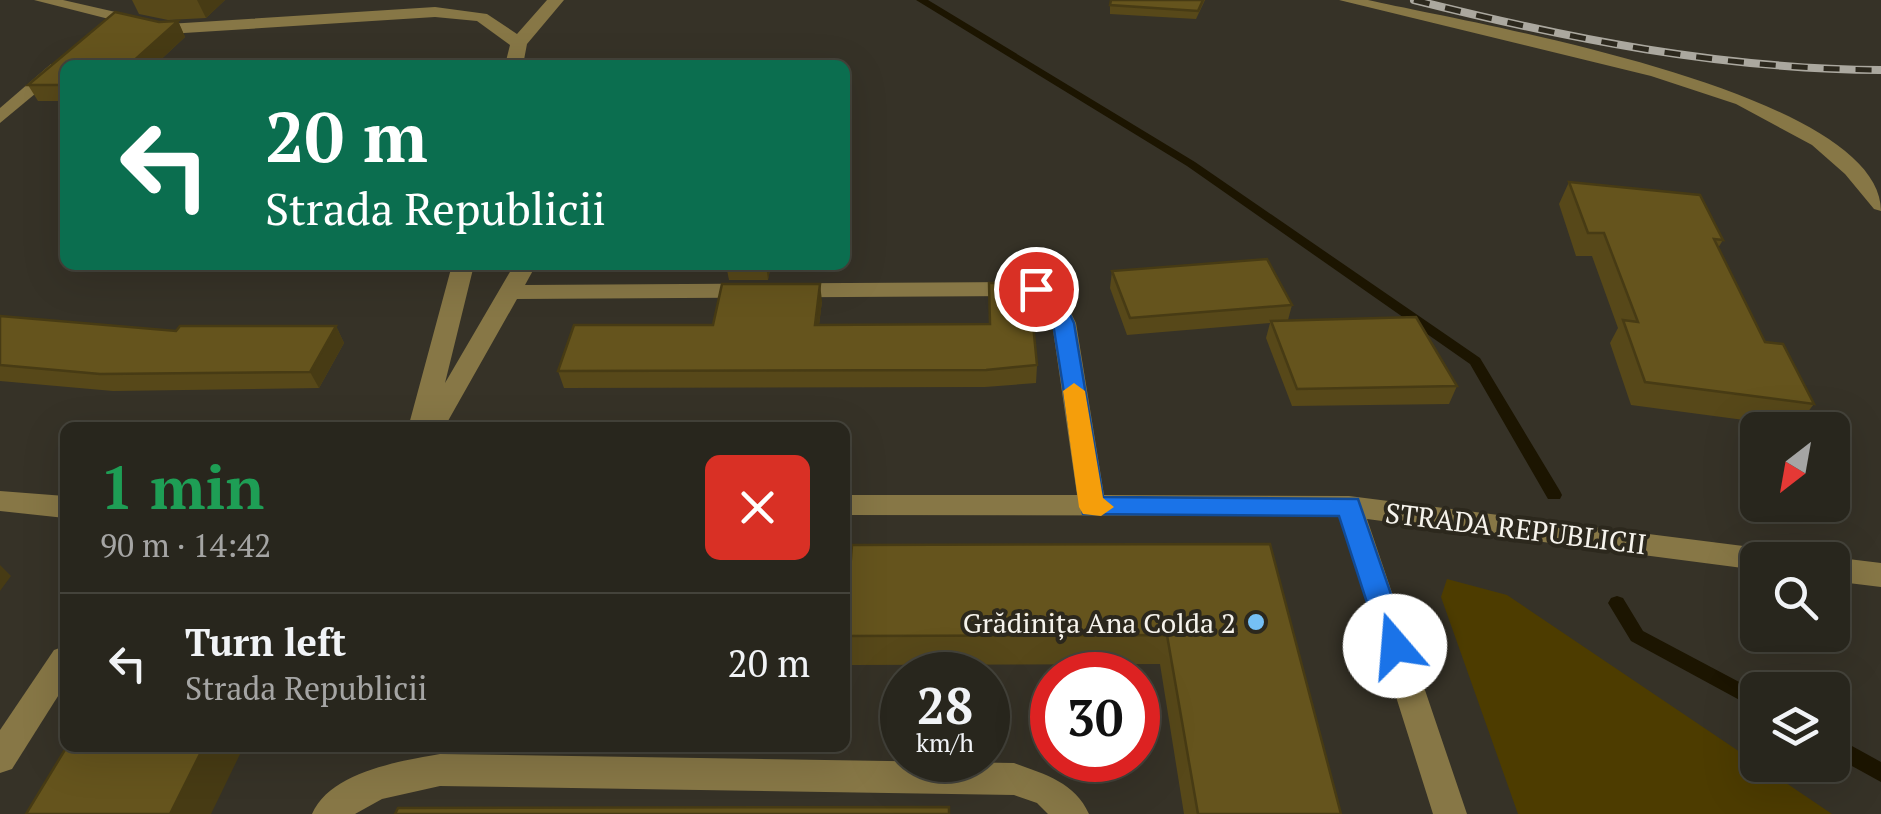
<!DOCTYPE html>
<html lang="en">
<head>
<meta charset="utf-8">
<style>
	:root { --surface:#28261d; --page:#34322a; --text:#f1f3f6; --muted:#a5a5a4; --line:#44433b }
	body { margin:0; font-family:"PT Serif",serif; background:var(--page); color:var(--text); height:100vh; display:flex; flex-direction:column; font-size:38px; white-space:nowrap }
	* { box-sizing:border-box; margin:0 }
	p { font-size:32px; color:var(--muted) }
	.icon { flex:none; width:55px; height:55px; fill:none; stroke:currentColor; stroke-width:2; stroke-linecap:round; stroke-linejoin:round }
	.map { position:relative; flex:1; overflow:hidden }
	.details { position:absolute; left:60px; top:422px; width:790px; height:330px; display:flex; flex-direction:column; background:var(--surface); border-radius:15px; box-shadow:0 10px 40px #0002,0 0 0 2px var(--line) }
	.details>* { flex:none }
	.top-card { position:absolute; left:60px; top:60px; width:790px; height:210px; border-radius:15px; box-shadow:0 10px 40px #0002,0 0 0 2px var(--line); background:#0b6e4f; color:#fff; overflow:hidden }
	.needle { width:65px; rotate:211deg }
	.controls { position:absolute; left:1740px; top:412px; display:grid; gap:20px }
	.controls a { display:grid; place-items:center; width:110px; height:110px; border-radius:15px; background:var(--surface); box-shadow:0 10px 40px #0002,0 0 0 2px var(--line); font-size:50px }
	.speed { position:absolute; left:880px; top:652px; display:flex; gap:20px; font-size:50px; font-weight:700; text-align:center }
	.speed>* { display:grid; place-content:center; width:130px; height:130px; border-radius:50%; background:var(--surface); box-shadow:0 10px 40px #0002,0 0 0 2px var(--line); line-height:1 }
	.speed small { font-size:25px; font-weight:400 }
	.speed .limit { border:15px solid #d22; background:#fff; color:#111 }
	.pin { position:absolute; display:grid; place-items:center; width:85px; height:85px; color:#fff; margin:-42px; border:5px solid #fff; border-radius:50%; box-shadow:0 2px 10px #0007 }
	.me { position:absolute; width:110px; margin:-55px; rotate:342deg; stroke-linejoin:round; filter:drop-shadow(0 0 8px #0008) }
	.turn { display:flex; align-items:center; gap:35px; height:210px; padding:0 40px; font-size:45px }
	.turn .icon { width:130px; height:130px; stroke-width:2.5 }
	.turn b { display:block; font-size:70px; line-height:85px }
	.round { display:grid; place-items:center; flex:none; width:105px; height:105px; border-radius:15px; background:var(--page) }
	.overview { display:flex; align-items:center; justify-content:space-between; height:170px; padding:0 40px }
	h1 { font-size:60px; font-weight:700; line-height:75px; color:#1e9e55 }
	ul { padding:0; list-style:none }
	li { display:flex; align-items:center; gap:30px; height:140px; padding:0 40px; border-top:2px solid var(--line) }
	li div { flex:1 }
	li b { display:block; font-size:38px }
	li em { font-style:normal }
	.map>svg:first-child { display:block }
</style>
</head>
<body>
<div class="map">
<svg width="1881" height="814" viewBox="0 0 1881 814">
	<rect width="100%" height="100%" fill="#363227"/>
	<path fill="#4d3c00" d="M1447,579l60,16 325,219h-314l-77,-217z"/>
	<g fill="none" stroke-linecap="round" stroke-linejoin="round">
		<g fill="#1c1501" fill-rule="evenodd">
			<path d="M916,0h12l267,162 285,196 80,133 2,4 -2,4h-12l-78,-135 -283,-198z"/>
			<path d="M1617,596l6,2 20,33 115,61v18l-127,-69 -23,-38 3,-5z"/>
			<path d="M1832,735l49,27v20l-49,-27z"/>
		</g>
		<g fill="#877746" fill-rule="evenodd">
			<path d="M34,0h29l105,24 267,-17 52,7 30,20 30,-34h17l-37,44 -4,21h-18l5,-20 -33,-24 -42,-4 -267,17z"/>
			<path d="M1339,0h29c96,22 513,90 513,211l-7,-2 -29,-35 -33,-29 -76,-41 -85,-28z"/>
			<path d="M51,64h12l2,5 -65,54v-15z"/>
			<path d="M452,265h22l-29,118 69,-118h22l-11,20 511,-3 27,15 13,26 28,172 245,1 418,53 10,3 4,8h-23v10l-391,-51 100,295h-34l-94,-298 -494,-1v-20h232l-25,-172 -7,-17 -14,-10 -514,3 -73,129h-36z"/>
			<path d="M0,491l65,5v22l-65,-7z"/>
			<path d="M1832,557l49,6v24l-49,-6v-21h-8z"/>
			<path d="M65,646v39l-53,84 -12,4v-43l54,-80z"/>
			<path d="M440,754l574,9c30,11 61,19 75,51h-41l-11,-11 -23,-8 -574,-9 -58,13 -27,15h-43c18,-42 88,-53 128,-60z"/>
		</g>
		<g stroke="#aba89f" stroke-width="8">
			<path id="rail" d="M1414,0c155,39 307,69 467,70"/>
		</g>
		<use href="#rail" stroke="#2c281d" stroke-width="5" stroke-dasharray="16" stroke-linecap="butt"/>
	</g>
	<g fill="#574819">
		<path d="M132,0h93l-19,18 -38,2 -29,-6z"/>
		<path d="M1110,0h95l-9,19 -86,-5z"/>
		<path d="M115,12l44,10 19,-1 7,16 -30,28h-90v36h-27l-10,-16z"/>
		<path d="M1569,182l154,58 -5,8 47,94 49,62 -18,23 -165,-22 -21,-62 8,-15 -26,-72h-16l-17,-52z"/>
		<path d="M726,265h45l-3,15h-39z"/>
		<path d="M1112,271l180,34 -4,15 169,66 -8,18 -157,2 -26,-68 4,-15 -143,12 -17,-47z"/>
		<path d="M989,283l48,82 -1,18 -51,4 -421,1 -6,-17 155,-46 109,-24 -3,24 170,-1z"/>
		<path d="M0,316l176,15 160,-5 8,17 -25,45 -206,3 -113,-10z"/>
		<path d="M1270,544l71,270h-157l-24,-150 -311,1 -4,-29z"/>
	</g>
	<g fill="#473b14">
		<path d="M197,0h28l-19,18z"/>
		<path d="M178,21l7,16 -30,28h-26z"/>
		<path d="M766,265h5l-3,15z"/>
		<path d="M820,284l2,17 -5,41 -2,-17z"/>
		<path d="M336,326l8,17 -25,45 -9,-16z"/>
		<path d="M0,565l11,11 -11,15z"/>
		<path d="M203,748h40l-32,66h-41z"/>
	</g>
	<g fill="#65541d" stroke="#473b14" stroke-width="2.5">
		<path d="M1111,0h92l-5,11 -88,-6z"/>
		<path d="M115,12l44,10 19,-1 -49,44h-64v20h-37z"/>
		<path d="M1569,182l131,13 23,45 -9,-1 51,103 18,2 31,60 -169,-22 -22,-62 15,2 -34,-89h-16z"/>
		<path d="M1267,259l25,46 -162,13 -18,-47z"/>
		<path d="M989,283h40l8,82 -51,5 -428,1 16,-46h139l9,-41h98l-5,41 175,-1z"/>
		<path d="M0,316l176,15 4,-5h156l-26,46 -210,2 -100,-9z"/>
		<path d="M1416,317l41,69 -160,3 -26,-68z"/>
		<path d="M1270,544l71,270h-143l-31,-179 -322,1 7,-91z"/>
		<path d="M66,748h137l-33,66h-144z"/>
		<path d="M949,807v7h-554l3,-6z"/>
	</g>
	<path fill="#1a73e8" stroke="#114b97" stroke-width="2.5" d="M1036,282l26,15 12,26 29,174 255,2 51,147 -4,8h-20l-4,-8 -42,-130 -256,-2 -30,-191 -7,-18 -20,-16z"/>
	<path fill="#f59e0b" d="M1074,383l11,8 18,107 11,9 -13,9 -18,-2 -4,-7 -16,-116z"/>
	<circle fill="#75c0f6" stroke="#2c281d" stroke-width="4" cx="1256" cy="622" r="10"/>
	<g text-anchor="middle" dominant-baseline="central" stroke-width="8" stroke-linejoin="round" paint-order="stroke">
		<g font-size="28" fill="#f6f3ec" stroke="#2c281d">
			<text transform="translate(1516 528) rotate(7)">STRADA REPUBLICII</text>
		</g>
		<g font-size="28" fill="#f6f3ec" stroke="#2c281d" text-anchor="end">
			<text x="1236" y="622">Grădinița Ana Colda 2</text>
		</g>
	</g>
</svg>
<div class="controls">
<a><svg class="needle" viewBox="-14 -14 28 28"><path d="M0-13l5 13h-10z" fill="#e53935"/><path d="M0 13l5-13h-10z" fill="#a5a5a4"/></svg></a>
<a><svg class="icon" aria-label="search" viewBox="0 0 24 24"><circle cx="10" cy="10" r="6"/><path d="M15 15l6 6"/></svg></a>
<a><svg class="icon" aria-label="layers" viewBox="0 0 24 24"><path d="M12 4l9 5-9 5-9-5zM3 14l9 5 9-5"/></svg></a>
</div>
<div class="speed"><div>28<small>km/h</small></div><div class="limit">30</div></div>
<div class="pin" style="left:1036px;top:289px;background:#d93025"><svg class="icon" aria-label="arrive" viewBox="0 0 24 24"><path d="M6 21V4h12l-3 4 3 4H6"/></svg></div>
<svg class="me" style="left:1395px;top:646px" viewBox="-20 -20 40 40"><circle r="19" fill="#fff"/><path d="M0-13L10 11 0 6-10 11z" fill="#1a73e8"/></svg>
<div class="top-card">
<div class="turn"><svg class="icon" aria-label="left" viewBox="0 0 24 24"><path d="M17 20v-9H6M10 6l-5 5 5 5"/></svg><div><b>20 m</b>Strada Republicii</div></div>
</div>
<section class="details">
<div class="overview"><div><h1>1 min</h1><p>90 m · 14:42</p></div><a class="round" style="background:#d93025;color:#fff"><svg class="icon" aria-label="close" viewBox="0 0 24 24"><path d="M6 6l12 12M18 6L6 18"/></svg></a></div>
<ul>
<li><svg class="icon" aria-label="left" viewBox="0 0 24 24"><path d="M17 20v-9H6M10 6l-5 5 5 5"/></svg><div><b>Turn left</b><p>Strada Republicii</p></div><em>20 m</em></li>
</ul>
</section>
</div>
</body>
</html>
